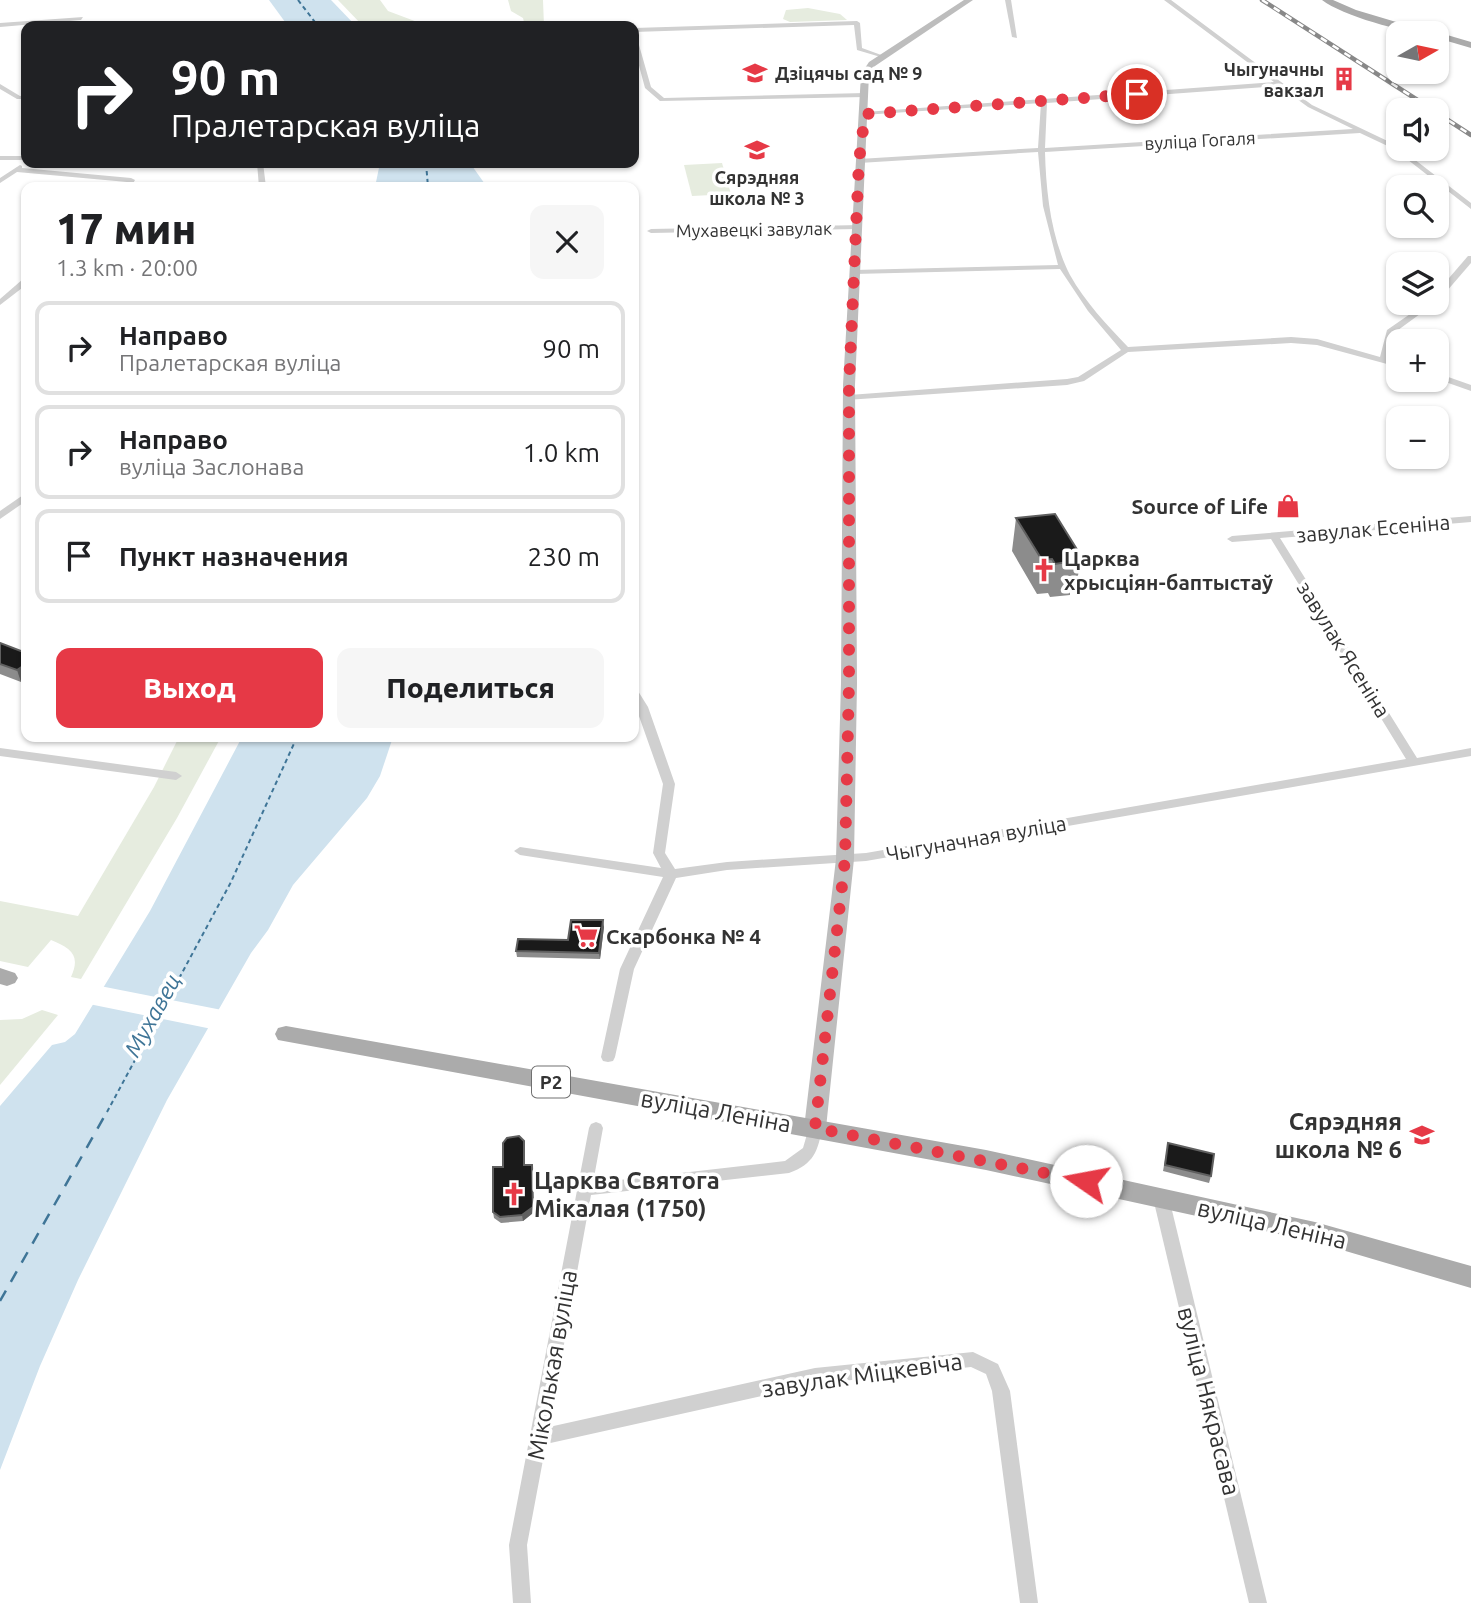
<!DOCTYPE html>
<html lang="ru">
<head>
<meta charset="utf-8">
<style>
	:root { --surface:#fff; --page:#f6f6f6; --text:#202124; --muted:#757577; --line:#e0e0e0; --accent:#e63946 }
	body { margin:0; font-family:Ubuntu,sans-serif; background:var(--page); color:var(--text); height:100vh; display:flex; flex-direction:column; font-size:26px; white-space:nowrap }
	* { box-sizing:border-box; margin:0 }
	p { font-size:23px; color:var(--muted) }
	.icon { flex:none; width:38px; height:38px; fill:none; stroke:currentColor; stroke-width:2; stroke-linecap:round; stroke-linejoin:round }
	.map { position:relative; flex:1; overflow:hidden }
	.drawer { position:absolute; left:21px; top:182px; width:618px; height:560px; display:flex; flex-direction:column; background:var(--surface); border-radius:14px; box-shadow:0 2px 5px #0004 }
	.drawer>* { flex:none }
	.banner { position:absolute; left:21px; top:21px; width:618px; height:147px; border-radius:14px; box-shadow:0 2px 5px #0004; background:#202124; color:#fff; overflow:hidden }
	.needle { width:46px; rotate:81deg }
	.tools { position:absolute; left:1386px; top:21px; display:grid; gap:14px }
	.tools a { display:grid; place-items:center; width:63px; height:63px; border-radius:14px; background:var(--surface); box-shadow:0 2px 5px #0004; font-size:35px }
	.pin { position:absolute; display:grid; place-items:center; width:60px; height:60px; color:#fff; margin:-30px; border:4px solid #fff; border-radius:50%; box-shadow:0 2px 7px #0007 }
	.me { position:absolute; width:77px; margin:-38px; rotate:282deg; stroke-linejoin:round; filter:drop-shadow(0 0 5px #0008) }
	.turn { display:flex; align-items:center; gap:24px; height:147px; padding:0 35px; font-size:32px }
	.turn .icon { width:91px; height:91px; stroke-width:2.5 }
	.turn b { display:block; font-size:49px; line-height:60px }
	.round { display:grid; place-items:center; flex:none; width:74px; height:74px; border-radius:14px; background:var(--page) }
	.overview { display:flex; align-items:center; justify-content:space-between; height:119px; padding:0 35px }
	h1 { font-size:42px; font-weight:800; line-height:52px }
	.button { display:flex; gap:14px; margin-top:auto; padding:14px 35px }
	.button a { flex:1; height:80px; border-radius:14px; background:var(--accent); color:#fff; font-size:28px; font-weight:800; line-height:80px; text-align:center }
	.button a+a { background:var(--page); color:var(--text) }
	ul { padding:0; list-style:none }
	li { display:flex; align-items:center; gap:21px; height:94px; margin:0 14px 10px; padding:0 21px; border:4px solid var(--line); border-radius:14px }
	li div { flex:1 }
	li b { display:block; font-size:26px }
	li em { font-style:normal }
	.map>svg:first-child { display:block }
</style>
</head>
<body>
<div class="map">
<svg width="1471" height="1603" viewBox="0 0 1471 1603">
	<rect width="100%" height="100%" fill="#fff"/>
	<g fill="#e6ecdf">
		<path d="M338,0h42l8,11 40,15h-65z"/>
		<path d="M508,0h35l1,26h-19l-2,-8 -12,-7z"/>
		<path d="M808,8l32,6 7,6 -57,2 -7,-3 3,-9z"/>
		<path d="M722,163l9,31 -39,2 -8,-31z"/>
		<path d="M179,737h42l-44,81 -96,161 -10,-2c10,-22 0,-29 -20,-37l-23,27 -28,-6v-60l78,15 76,-129z"/>
		<path d="M42,1010l16,5 -58,70v-65l22,-1z"/>
	</g>
	<g fill="#cfe2ee">
		<path d="M269,0h62l25,26h-68z"/>
		<path d="M380,163h90l17,24h-112z"/>
		<path d="M242,737h151l-13,39 -13,22 -74,87 -25,45 -17,23 -84,147 -89,180 -38,86 -40,104v-364l52,-61 13,-3 10,-8 75,-123z"/>
	</g>
	<path fill="#fff" d="M100,986l122,24 -10,19 -123,-25z"/>
	<g fill="none" stroke-linecap="round" stroke-linejoin="round">
		<g stroke="#3f7597" stroke-width="2" stroke-dasharray="4.5 3.5" stroke-linecap="butt">
			<path d="M298,0l20,26"/>
			<path d="M426,163l2,24"/>
			<path d="M107,1112l124,-230 66,-145"/>
		</g>
		<path stroke="#3f7597" stroke-width="2.5" stroke-dasharray="12 10" stroke-linecap="butt" d="M0,1301l108,-191"/>
		<g fill="#d0d0d0" fill-rule="evenodd">
			<path d="M1005,0h6l6,38 -5,-1z"/>
			<path d="M1164,0h7l141,105 86,41v3h3l70,54v6l-77,-60 -34,-16 -315,19c1,40 6,86 25,123 15,27 37,50 58,72l163,-10 26,2 63,18 7,-27 39,-27h9l-41,30 -5,26 9,2v6l-81,-22 -26,-2 -163,9 -44,29 -17,4 -221,15 -1,-2 4,-3 218,-16 11,-2 43,-27 -33,-39 -28,-42 -206,5 -4,-2 4,-2 204,-5 -15,-59 -5,-54 -179,11 -3,-2 3,-2 179,-11 3,-45 -178,12v-2l2,-1 409,-30zM1279,86l29,21 45,22 -308,19 2,-45z"/>
			<path d="M83,17l-2,3 -81,7v-4z"/>
			<path d="M857,21l3,2 2,25 22,8v2l-27,-8 -3,-25 -220,7v-4z"/>
			<path d="M634,36l3,2 14,49 13,11 201,-5 3,2 -3,2 -205,4 -15,-13 -11,-41z"/>
			<path d="M0,84l20,12 6,-1v4h-9l-17,-10z"/>
			<rect x="0" y="156" width="26" height="4"/>
			<path d="M257,163h6l3,24h-7z"/>
			<path d="M20,165l2,1v2l109,10 4,2 -4,7h-6l2,-5 -110,-10 -17,11v-5z"/>
			<path d="M860,225v4h-3l-206,4 -4,-2 4,-2z"/>
			<path d="M1468,256h3v7l-31,36h-3v-7z"/>
			<path d="M23,279h3v6l-26,20v-6z"/>
			<path d="M1437,373l34,12v6l-34,-12z"/>
			<path d="M26,493v8l-26,18v-8z"/>
			<path d="M1471,516v6l-191,16 137,220 54,-10v8l-605,105 -139,9 -51,8 -42,91 -19,88 -2,4 -5,1 -5,-1 -2,-4 19,-88 43,-92 -143,-22 -6,-4 6,-4 141,21 -8,-15 10,-69 -29,-82v-12l4,1 10,16 27,77 -10,69 10,16 52,-7 139,-9 540,-94 -135,-220 -39,3 -5,-3 5,-3z"/>
			<path d="M0,748l176,24 6,4 -6,4 -176,-24z"/>
			<path d="M596,1122l5,2 2,4 -10,55 192,-22 18,-13 7,-24 5,-2 5,2 2,4c-4,23 -8,36 -33,45l-198,22 -42,232 266,-59 158,-16 25,12 12,27 28,212h-18l-28,-212 -6,-17 -15,-7 -156,17 -269,60 -19,101 4,58h-18l-4,-58 80,-417 2,-4z"/>
			<path d="M1161,1192l5,2 3,4 98,405h-18l-96,-405 3,-4z"/>
		</g>
		<path fill="#bdbdbd" fill-rule="evenodd" d="M964,0h9l-98,66 -6,8 -14,311 2,298 -3,176 -28,269 -3,6 -8,2 -8,-2 -3,-6 32,-269 5,-176 2,-298 18,-311 8,-12z"/>
		<g fill="#ababab" fill-rule="evenodd">
			<path d="M1322,0h11l23,10 77,23c-27,1 -90,-17 -111,-33z"/>
			<path d="M1437,32l34,10v6l-34,-10v-5h-3z"/>
			<path d="M0,968l15,5 3,5 -3,5 -8,3 -7,-2z"/>
			<path d="M286,1026l700,124 329,72 156,44v22l-156,-46 -329,-72 -708,-130 -3,-6 3,-6z"/>
		</g>
		<g stroke="#888" stroke-width="4.5">
			<g id="rail">
				<path d="M1262,0l171,110"/>
				<path d="M1437,113l34,22"/>
			</g>
		</g>
		<use href="#rail" stroke="#fff" stroke-width="2.5" stroke-dasharray="7" stroke-linecap="butt"/>
	</g>
	<g fill="#8c8c8c">
		<path d="M1016,518l65,38 -5,33 -6,1v5l-20,2 -2,-4 -11,1 -25,-43z"/>
		<path d="M0,643l26,10 -5,29 -21,-8z"/>
		<path d="M604,927l-4,32 -83,-2 -1,-6 52,-11z"/>
		<path d="M524,1141l1,24 8,6v42l-10,8 -22,2 -7,-5 -1,-6z"/>
		<path d="M1168,1143l43,33 -2,7 -46,-12z"/>
	</g>
	<g fill="#5f5f5f">
		<path d="M26,664v14l-5,4 -4,-12z"/>
		<path d="M603,920l1,7 -4,32 -1,-6z"/>
		<path d="M532,1165l1,48 -10,8 -1,-6z"/>
	</g>
	<g fill="#1a1a1a" stroke="#5f5f5f" stroke-width="2">
		<path d="M1055,514l26,42 -10,1 3,4 -19,3 -3,-5 -10,1 -26,-42z"/>
		<path d="M0,643l26,10v11l-9,6 -17,-6z"/>
		<path d="M571,920h32l-4,33 -83,-2 2,-12 50,1z"/>
		<path d="M519,1136l5,5v24h8l1,42 -11,8 -22,2 -7,-5v-45h10v-24l4,-5z"/>
		<path d="M1168,1143l46,11 -3,22 -46,-11z"/>
	</g>
	<g fill="none" stroke-linecap="round" stroke-linejoin="round">
		<path stroke="#e63946" stroke-width="12" stroke-dasharray="0 21.6" d="M1086,1181l-271,-53 30,-269 4,-176v-298l10,-224 6,-47 272,-20"/>
	</g>
	<defs>
		<g id="school-bare" transform="scale(1.89)"><path d="M0-5L7-2L0 1L-7-2ZM-4 1L0 2.5L4 1V4Q0 6-4 4Z" fill="#e63946" stroke="#fff" stroke-width="2.5" paint-order="stroke"/></g>
		<g id="building-bare" transform="scale(1.89)"><path d="M-4-6H4V6H1V3H-1V6H-4ZM-2.5-4.3h1.7v1.8h-1.7ZM.8-4.3h1.7v1.8H.8ZM-2.5-1h1.7V.8h-1.7ZM.8-1h1.7V.8H.8Z" fill="#e63946" stroke="#fff" stroke-width="2.5" paint-order="stroke"/></g>
		<g id="shop-bare" transform="scale(1.89)"><path d="M-5-2.5h2.3a2.7 3.5 0 0 1 5.4 0H5L5.5 6h-11ZM-1.5-2.5h3a1.5 2.3 0 0 0-3 0Z" fill="#e63946" stroke="#fff" stroke-width="2.5" paint-order="stroke"/></g>
		<g id="church-bare" transform="scale(1.89)"><path d="M-1.2-6h2.4v3.5h3.3v2.4h-3.3V6h-2.4V-.1h-3.3v-2.4h3.3Z" fill="#e63946" stroke="#fff" stroke-width="2.5" paint-order="stroke"/></g>
		<g id="supermarket-bare" transform="scale(1.89)"><path d="M-6-5.5h2.5l.6 2H6L4.5 2H-2.5L-4.4-4H-6ZM-1.5 3.2a1.3 1.3 0 1 0 .1 0ZM3 3.2a1.3 1.3 0 1 0 .1 0Z" fill="#e63946" stroke="#fff" stroke-width="2.5" paint-order="stroke"/></g>
	</defs>
	<g fill-rule="evenodd">
		<use href="#school-bare" x="755" y="73"/>
		<use href="#building-bare" x="1344" y="79"/>
		<use href="#school-bare" x="757" y="150"/>
		<use href="#shop-bare" x="1288" y="506"/>
		<use href="#church-bare" x="1044" y="570"/>
		<use href="#supermarket-bare" x="586" y="936"/>
		<use href="#school-bare" x="1422" y="1135"/>
		<use href="#church-bare" x="514" y="1194"/>
	</g>
	<g text-anchor="middle" dominant-baseline="central" stroke-width="7" stroke-linejoin="round" paint-order="stroke">
		<g font-size="18" font-weight="bold" fill="#333" stroke="#fff" text-anchor="end">
			<text x="1324" y="69">Чыгуначны<tspan x="1324" dy="21">вакзал</tspan></text>
			<text x="775" y="73" text-anchor="start">Дзіцячы сад № 9</text>
			<text x="757" y="177" text-anchor="middle">Сярэдняя<tspan x="757" dy="21">школа № 3</tspan></text>
		</g>
		<g font-size="18" fill="#333" stroke="#fff">
			<text transform="translate(1200 140) rotate(-3)">вуліца Гогаля</text>
			<text transform="translate(754 229) rotate(-1)">Мухавецкі завулак</text>
		</g>
		<rect fill="#fff" stroke="#707070" stroke-width="2" x="532" y="1066.5" width="38" height="31" rx="5"/>
		<g font-size="19" font-weight="bold" fill="#333">
			<text x="551" y="1082">Р2</text>
		</g>
		<g font-size="21" font-weight="bold" fill="#333" stroke="#fff" text-anchor="start">
			<text x="1268" y="506" text-anchor="end">Source of Life</text>
			<text x="1064" y="558">Царква<tspan x="1064" dy="24">хрысціян-баптыстаў</tspan></text>
			<text x="606" y="936">Скарбонка № 4</text>
		</g>
		<g font-size="21" fill="#333" stroke="#fff">
			<text transform="translate(1373 528) rotate(-5)">завулак Есеніна</text>
			<text transform="translate(1344 649) rotate(58)">завулак Ясеніна</text>
			<text transform="translate(976 838) rotate(-10)">Чыгуначная вуліца</text>
		</g>
		<g font-size="23" font-style="italic" fill="#3f7597" stroke="#fff">
			<text transform="translate(152 1015) rotate(-61)">Мухавец</text>
		</g>
		<g font-size="24" fill="#333" stroke="#fff">
			<text transform="translate(716 1111) rotate(10)">вуліца Леніна</text>
			<text transform="translate(1272 1224) rotate(13)">вуліца Леніна</text>
			<text transform="translate(552 1365) rotate(-80)">Міколькая вуліца</text>
			<text transform="translate(862 1375) rotate(-8)">завулак Міцкевіча</text>
			<text transform="translate(1209 1401) rotate(76)">вуліца Някрасава</text>
		</g>
		<g font-size="24" font-weight="bold" fill="#333" stroke="#fff" text-anchor="end">
			<text x="1402" y="1121">Сярэдняя<tspan x="1402" dy="28">школа № 6</tspan></text>
			<text x="534" y="1180" text-anchor="start">Царква Святога<tspan x="534" dy="28">Мікалая (1750)</tspan></text>
		</g>
	</g>
</svg>
<div class="tools">
<a><svg class="needle" viewBox="-14 -14 28 28"><path d="M0-13l5 13h-10z" fill="#e53935"/><path d="M0 13l5-13h-10z" fill="#757577"/></svg></a>
<a><svg class="icon" aria-label="sound" viewBox="0 0 24 24"><path d="M4 9h4l5-4v14l-5-4H4zM17 9q2 3 0 6"/></svg></a>
<a><svg class="icon" aria-label="search" viewBox="0 0 24 24"><circle cx="10" cy="10" r="6"/><path d="M15 15l6 6"/></svg></a>
<a><svg class="icon" aria-label="layers" viewBox="0 0 24 24"><path d="M12 4l9 5-9 5-9-5zM3 14l9 5 9-5"/></svg></a>
<a>+</a>
<a>−</a>
</div>
<div class="pin" style="left:1137px;top:94px;background:#d93025"><svg class="icon" aria-label="arrive" viewBox="0 0 24 24"><path d="M6 21V4h12l-3 4 3 4H6"/></svg></div>
<svg class="me" style="left:1086px;top:1181px" viewBox="-20 -20 40 40"><circle r="19" fill="#fff"/><path d="M0-13L10 11 0 6-10 11z" fill="#e63946"/></svg>
<div class="banner">
<div class="turn"><svg class="icon" aria-label="right" viewBox="0 0 24 24"><path d="M7 20v-9h11M14 6l5 5-5 5"/></svg><div><b>90 m</b>Пралетарская вуліца</div></div>
</div>
<section class="drawer">
<div class="overview"><div><h1>17 мин</h1><p>1.3 km · 20:00</p></div><a class="round"><svg class="icon" aria-label="close" viewBox="0 0 24 24"><path d="M6 6l12 12M18 6L6 18"/></svg></a></div>
<ul>
<li><svg class="icon" aria-label="right" viewBox="0 0 24 24"><path d="M7 20v-9h11M14 6l5 5-5 5"/></svg><div><b>Направо</b><p>Пралетарская вуліца</p></div><em>90 m</em></li>
<li><svg class="icon" aria-label="right" viewBox="0 0 24 24"><path d="M7 20v-9h11M14 6l5 5-5 5"/></svg><div><b>Направо</b><p>вуліца Заслонава</p></div><em>1.0 km</em></li>
<li><svg class="icon" aria-label="arrive" viewBox="0 0 24 24"><path d="M6 21V4h12l-3 4 3 4H6"/></svg><div><b>Пункт назначения</b></div><em>230 m</em></li>
</ul>
<div class="button"><a>Выход</a><a>Поделиться</a></div>
</section>
</div>
</body>
</html>
